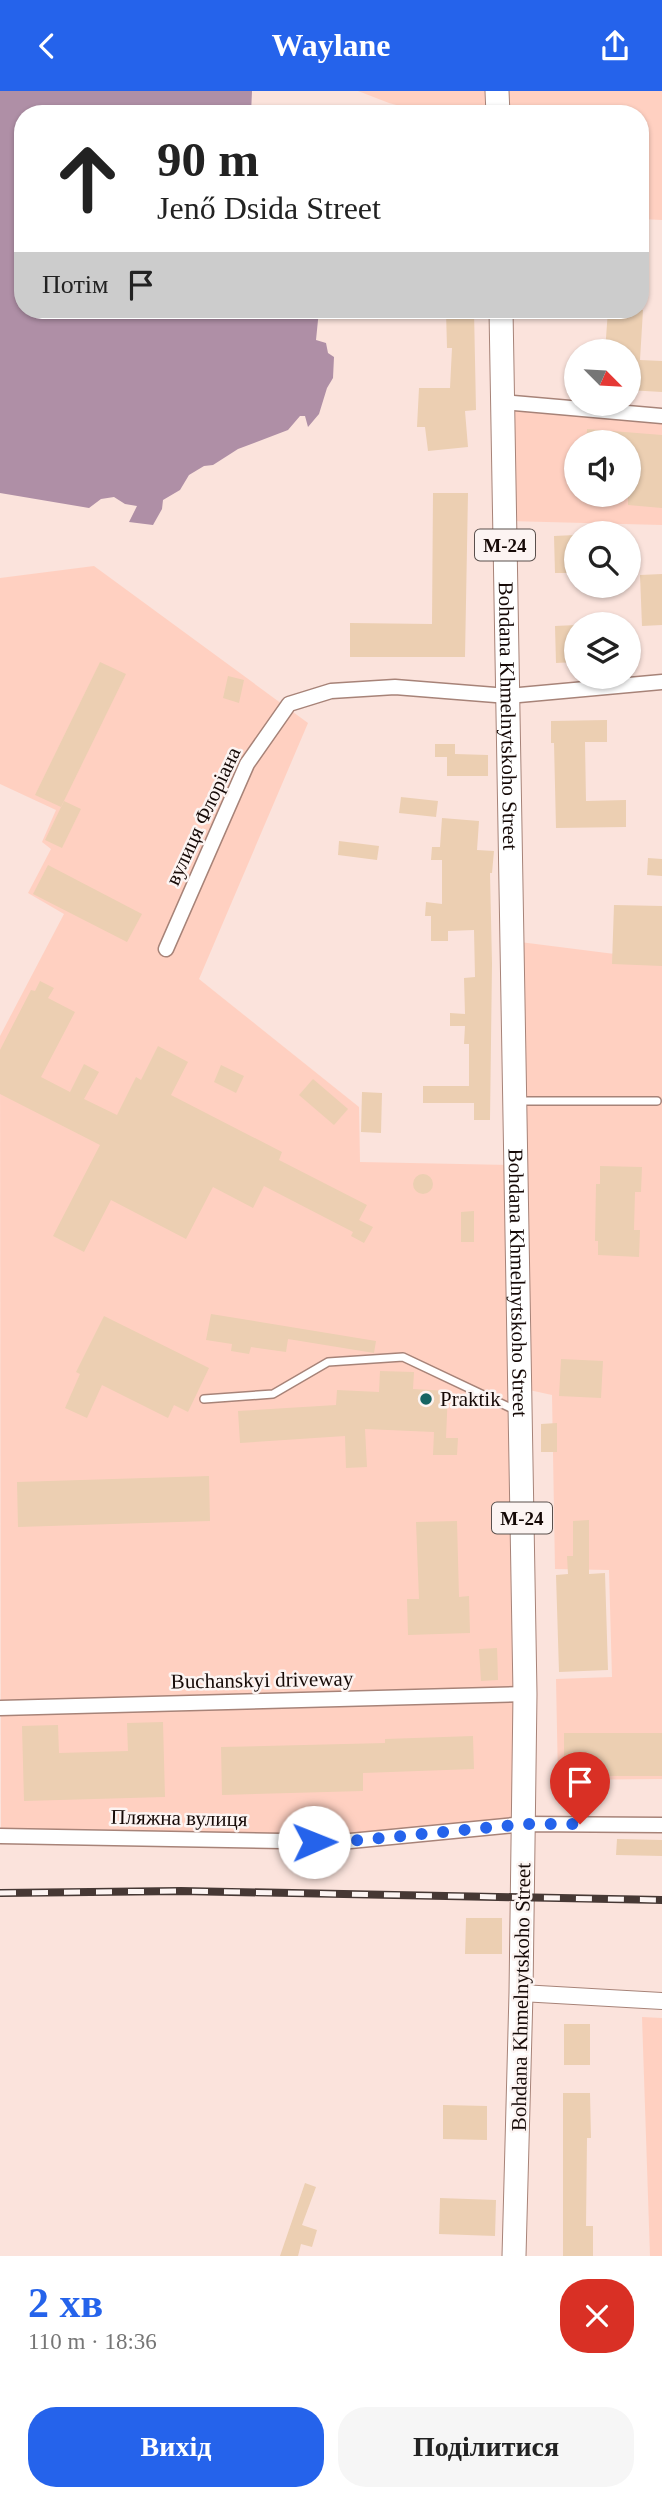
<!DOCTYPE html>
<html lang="uk">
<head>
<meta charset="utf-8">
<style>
	:root { --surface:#fff; --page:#f6f6f6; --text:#222; --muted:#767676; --accent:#2563eb }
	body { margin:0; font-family:"Times New Roman",serif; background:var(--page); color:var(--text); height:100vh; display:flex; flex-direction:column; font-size:26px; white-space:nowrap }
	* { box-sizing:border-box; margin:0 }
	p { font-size:23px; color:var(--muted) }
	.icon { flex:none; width:38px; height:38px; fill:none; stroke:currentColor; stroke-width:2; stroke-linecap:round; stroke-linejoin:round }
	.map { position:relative; height:2165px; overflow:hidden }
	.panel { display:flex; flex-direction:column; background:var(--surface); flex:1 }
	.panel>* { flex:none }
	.hud { position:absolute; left:14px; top:14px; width:635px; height:214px; border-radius:28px; box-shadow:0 2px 5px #0004; background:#fff; color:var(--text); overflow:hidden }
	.needle { width:46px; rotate:114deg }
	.fabs { position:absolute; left:564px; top:248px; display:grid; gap:14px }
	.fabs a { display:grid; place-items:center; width:77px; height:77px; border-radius:50%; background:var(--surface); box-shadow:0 2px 5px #0004; font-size:35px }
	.pin { position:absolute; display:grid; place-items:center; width:60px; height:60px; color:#fff; margin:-72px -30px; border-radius:50% 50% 50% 0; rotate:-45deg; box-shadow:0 0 7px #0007 }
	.pin .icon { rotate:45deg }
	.me { position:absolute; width:77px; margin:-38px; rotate:89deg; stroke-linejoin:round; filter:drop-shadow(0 0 5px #0008) }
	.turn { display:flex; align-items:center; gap:24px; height:147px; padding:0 28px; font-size:32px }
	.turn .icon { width:91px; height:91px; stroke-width:2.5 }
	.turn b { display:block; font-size:49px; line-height:60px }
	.then { display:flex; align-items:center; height:66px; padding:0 28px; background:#0003; gap:14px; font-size:26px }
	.round { display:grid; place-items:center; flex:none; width:74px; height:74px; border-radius:28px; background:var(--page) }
	.overview { display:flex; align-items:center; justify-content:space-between; height:119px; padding:0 28px }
	h1 { font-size:42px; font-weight:700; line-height:52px; color:var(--accent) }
	.primary-button { display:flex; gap:14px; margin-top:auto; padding:14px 28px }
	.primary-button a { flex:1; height:80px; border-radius:28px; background:var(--accent); color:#fff; font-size:28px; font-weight:700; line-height:80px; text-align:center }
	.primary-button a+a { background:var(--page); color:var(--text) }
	header { display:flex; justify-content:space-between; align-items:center; height:91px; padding:0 28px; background:var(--accent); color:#fff; font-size:32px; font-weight:700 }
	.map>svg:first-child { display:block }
</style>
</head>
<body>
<header><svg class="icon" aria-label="back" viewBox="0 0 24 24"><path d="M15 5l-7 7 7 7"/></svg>Waylane<svg class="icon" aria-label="share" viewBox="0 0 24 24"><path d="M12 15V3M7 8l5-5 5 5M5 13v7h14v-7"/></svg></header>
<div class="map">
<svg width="662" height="2165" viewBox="0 0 662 2165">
	<rect width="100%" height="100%" fill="#fbe3dc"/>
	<g fill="#ffd0c1" fill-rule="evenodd">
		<path d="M358,0h304v129l-21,-1 -1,-105h-210l-41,-11z"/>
		<path d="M502,311l160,14v109l-157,-4zM576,352h52v52h-52z"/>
		<path d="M94,475l214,157 -109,256 160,128 1,55 156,3 -4,-224 150,19v819l-104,1 -2,-101 56,-2 -3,-107 -54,-1 -3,-174 -32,-7 -1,431 -178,17 -340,-7 -1,-793 64,-122 -36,-21 23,-44 -9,-7 14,-32 -56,-26v-206z"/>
		<path d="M642,1926l20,1v238h-12z"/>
	</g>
	<path fill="#af8fa6" d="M0,0h252l-1,23h-228v196h296l-3,30 10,3 2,10 6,4 -1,21 -6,10 -8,26 -11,13 -3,-11h-5l-12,14 -50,19 -25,16 -9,1 -15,9 -9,15 -17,10 -1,9 -9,16 -24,-3 8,-16 -12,-2 -11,-7 -13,2 -12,9 -89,-15z"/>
	<g fill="#eccfb2">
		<path d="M474,219l2,100 -11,1 3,36 -40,4 -3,-24h-8l2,-39h31l2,-40h-5l-1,-37z"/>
		<path d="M608,219h35l-3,50 22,1v31l-34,-2v-38h-23z"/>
		<path d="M587,338l75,6v73l-34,-3v-62h-42z"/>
		<path d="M433,402h35l-3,164h-115v-34l82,1z"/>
		<path d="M575,444l1,38h-21l-1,-37z"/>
		<path d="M662,483v51l-20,1 -2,-51z"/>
		<path d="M576,534v37l-20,1 -1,-37z"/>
		<path d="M100,571l26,12 -65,133 -26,-12z"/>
		<path d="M228,585l16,4 -5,23 -16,-5z"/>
		<path d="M607,629v22h-22l1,59 40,-1v27l-70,1 -2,-85h-3v-22z"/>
		<path d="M435,653h20v10l33,1v21h-41v-19h-12z"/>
		<path d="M401,706l37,4 -2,16 -37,-4z"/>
		<path d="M64,710l17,8 -19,39 -17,-8z"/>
		<path d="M442,727l37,3 -2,29 17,1 -2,22h-2l2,91 -2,156h-16v-17h-51v-17h46v-42h-5l1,-18h-15v-13l15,1 -1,-36 11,-1 -1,-47 -26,1v10h-17v-25h-6l1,-14 16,2v-44h-11l1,-13h8z"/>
		<path d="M339,750l40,5 -2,14 -39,-5z"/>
		<path d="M648,767l14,1v17l-15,-1z"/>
		<path d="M48,774l94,49 -15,28 -94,-48z"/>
		<path d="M614,814l48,1v60l-50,-2z"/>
		<path d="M40,890l14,7 -6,10 27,14 -34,65 29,15 14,-28 15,8 -15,27 33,16 19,-38 5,3 17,-34 30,16 -17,33 111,57 -3,8 88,45 -8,15 14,7 -9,16 -13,-7 2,-4 -89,-46 -11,22 -40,-21 -27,52 -75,-39 -27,52 -31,-16 47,-91 -100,-51v-44l31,-60 4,1z"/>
		<path d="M221,974l23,11 -8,17 -22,-11z"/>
		<path d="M313,988l35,30 -14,16 -35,-30z"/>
		<path d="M362,1001l20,1 -1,40 -20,-1z"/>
		<path d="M600,1075l42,1 -1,25h-6l-1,38h6l-1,27 -41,-2v-14h-3l1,-57h4z"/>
		<circle cx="423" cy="1093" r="10"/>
		<path d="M474,1120v31h-13v-30z"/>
		<path d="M211,1223l165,27 -2,12 -86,-14 -2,13 -35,-5 -2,7 -18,-3 1,-7 -26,-4z"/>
		<path d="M104,1225l105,52 -21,44 -14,-7 -6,13 -66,-33 -15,33 -22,-10 15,-34 -4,-2z"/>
		<path d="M561,1268l42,2 -2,37 -42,-2z"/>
		<path d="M380,1280l34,1 -1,17 35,2 -2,47h12l-1,17h-24l1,-23 -69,-3 2,38 -21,1 -1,-32 -105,7 -2,-32 98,-6 1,-15 42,2z"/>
		<path d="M557,1332v29h-16v-28z"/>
		<path d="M209,1385l1,45 -192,6 -1,-45z"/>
		<path d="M589,1429v54l16,-1 3,97 -49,2 -3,-97 12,-1 -1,-18h6v-35z"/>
		<path d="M457,1430l2,76 10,-1 1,37 -62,2 -1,-36h12l-3,-77z"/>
		<path d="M497,1557l1,32 -17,1 -2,-32z"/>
		<path d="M163,1631l2,75 -141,4 -2,-75 36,-1 1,28 69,-2 -1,-28z"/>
		<rect x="564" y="1642" width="98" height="43"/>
		<path d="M473,1645l1,33 -111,4v18l-141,4 -1,-48 164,-4v-4z"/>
		<path d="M617,1748l45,1v16l-46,-1z"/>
		<path d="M466,1827h36v36h-37z"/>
		<rect x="564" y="1933" width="26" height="41"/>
		<path d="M563,2002h27l1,45h-4l-1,88h7v30h-30z"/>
		<path d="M443,2014l44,1v34l-44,-1z"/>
		<path d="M305,2092l11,4 -14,38 15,5 -5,17 -11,-3 -3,12h-18z"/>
		<path d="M440,2107l56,2 -1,36 -56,-2z"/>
	</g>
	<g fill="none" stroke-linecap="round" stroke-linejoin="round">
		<g stroke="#a78378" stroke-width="10">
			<g id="service">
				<path d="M518,1010h139"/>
				<path d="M204,1308l69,-5 55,-32 75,-5 112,53"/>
			</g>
		</g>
		<g stroke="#a78378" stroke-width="17">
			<g id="minor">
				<path d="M502,311l160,14"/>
				<path d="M166,858l81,-185 42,-60 42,-13 64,-4 113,9 154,-14"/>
				<path d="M0,1617l525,-14"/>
				<path d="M0,1745l340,6 185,-18 137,1"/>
			</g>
		</g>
		<g stroke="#a78378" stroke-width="18">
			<path id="tertiary" d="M521,1902l141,8"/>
		</g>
		<g stroke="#a78378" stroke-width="25">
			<g id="trunk">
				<path d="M497,0l1,23"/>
				<path id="s1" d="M501,219l24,1384 -4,299 -7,263"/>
			</g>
		</g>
		<use href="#service" stroke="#fff" stroke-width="7"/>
		<use href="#minor" stroke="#fff" stroke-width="14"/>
		<use href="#tertiary" stroke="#fff" stroke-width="16"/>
		<use href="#trunk" stroke="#fff" stroke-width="23"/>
		<g stroke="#463834" stroke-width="8">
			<path id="rail" d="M0,1802l181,-2 481,9"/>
		</g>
		<use href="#rail" stroke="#fcf4f2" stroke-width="5" stroke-dasharray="16" stroke-linecap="butt"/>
	</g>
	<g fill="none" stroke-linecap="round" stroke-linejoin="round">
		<path stroke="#2563eb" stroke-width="12" stroke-dasharray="0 21.6" d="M314,1751h26l185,-18h55"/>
	</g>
	<circle fill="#156462" stroke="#fcf4f2" stroke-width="2.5" cx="426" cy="1308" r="7"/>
	<g text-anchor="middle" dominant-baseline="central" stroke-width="5" stroke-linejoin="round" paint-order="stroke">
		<g fill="#fcf4f2" stroke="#5a504d" stroke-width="2">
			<rect x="475" y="438.5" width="60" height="31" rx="5"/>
			<rect x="492" y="1411.5" width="60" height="31" rx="5"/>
		</g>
		<g font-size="19" font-weight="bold" fill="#150906">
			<text x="505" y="454">М-24</text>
			<text x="522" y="1427">М-24</text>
		</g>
		<g font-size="21" fill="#150906" stroke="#fcf4f2">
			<text stroke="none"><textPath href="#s1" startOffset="406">Bohdana Khmelnytskoho Street</textPath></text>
			<text transform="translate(203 725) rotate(-65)">вулиця Флоріана</text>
			<text stroke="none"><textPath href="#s1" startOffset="973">Bohdana Khmelnytskoho Street</textPath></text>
			<text transform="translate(262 1589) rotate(-1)">Buchanskyi driveway</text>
			<text transform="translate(179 1727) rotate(1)">Пляжна вулиця</text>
			<text transform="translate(521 1906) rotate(-89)">Bohdana Khmelnytskoho Street</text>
		</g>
		<g font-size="21" fill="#150906" stroke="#fcf4f2" text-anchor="start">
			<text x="440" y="1308">Praktik</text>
		</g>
	</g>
</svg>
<div class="fabs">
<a><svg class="needle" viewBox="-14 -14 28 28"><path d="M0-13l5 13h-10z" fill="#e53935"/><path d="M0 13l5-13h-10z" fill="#767676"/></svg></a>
<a><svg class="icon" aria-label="sound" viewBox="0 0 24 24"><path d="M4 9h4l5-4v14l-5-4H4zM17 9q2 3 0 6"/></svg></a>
<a><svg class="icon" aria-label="search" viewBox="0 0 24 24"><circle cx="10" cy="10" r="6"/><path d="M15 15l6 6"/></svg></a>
<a><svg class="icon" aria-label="layers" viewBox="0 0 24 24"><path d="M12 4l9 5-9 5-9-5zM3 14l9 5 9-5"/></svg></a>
</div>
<div class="pin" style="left:580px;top:1733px;background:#d93025"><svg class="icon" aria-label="arrive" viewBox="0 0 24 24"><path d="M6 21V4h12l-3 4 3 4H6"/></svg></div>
<svg class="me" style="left:314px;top:1751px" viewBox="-20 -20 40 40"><circle r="19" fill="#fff"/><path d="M0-13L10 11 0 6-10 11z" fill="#2563eb"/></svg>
<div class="hud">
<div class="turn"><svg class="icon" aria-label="ahead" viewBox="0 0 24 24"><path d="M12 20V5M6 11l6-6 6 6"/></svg><div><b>90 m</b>Jenő Dsida Street</div></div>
<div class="then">Потім<svg class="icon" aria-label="arrive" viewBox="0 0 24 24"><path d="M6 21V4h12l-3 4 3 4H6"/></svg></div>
</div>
</div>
<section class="panel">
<div class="overview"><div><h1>2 хв</h1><p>110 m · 18:36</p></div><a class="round" style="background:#d93025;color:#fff"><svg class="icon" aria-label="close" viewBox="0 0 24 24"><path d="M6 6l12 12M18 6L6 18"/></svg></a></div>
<div class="primary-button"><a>Вихід</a><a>Поділитися</a></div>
</section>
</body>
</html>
